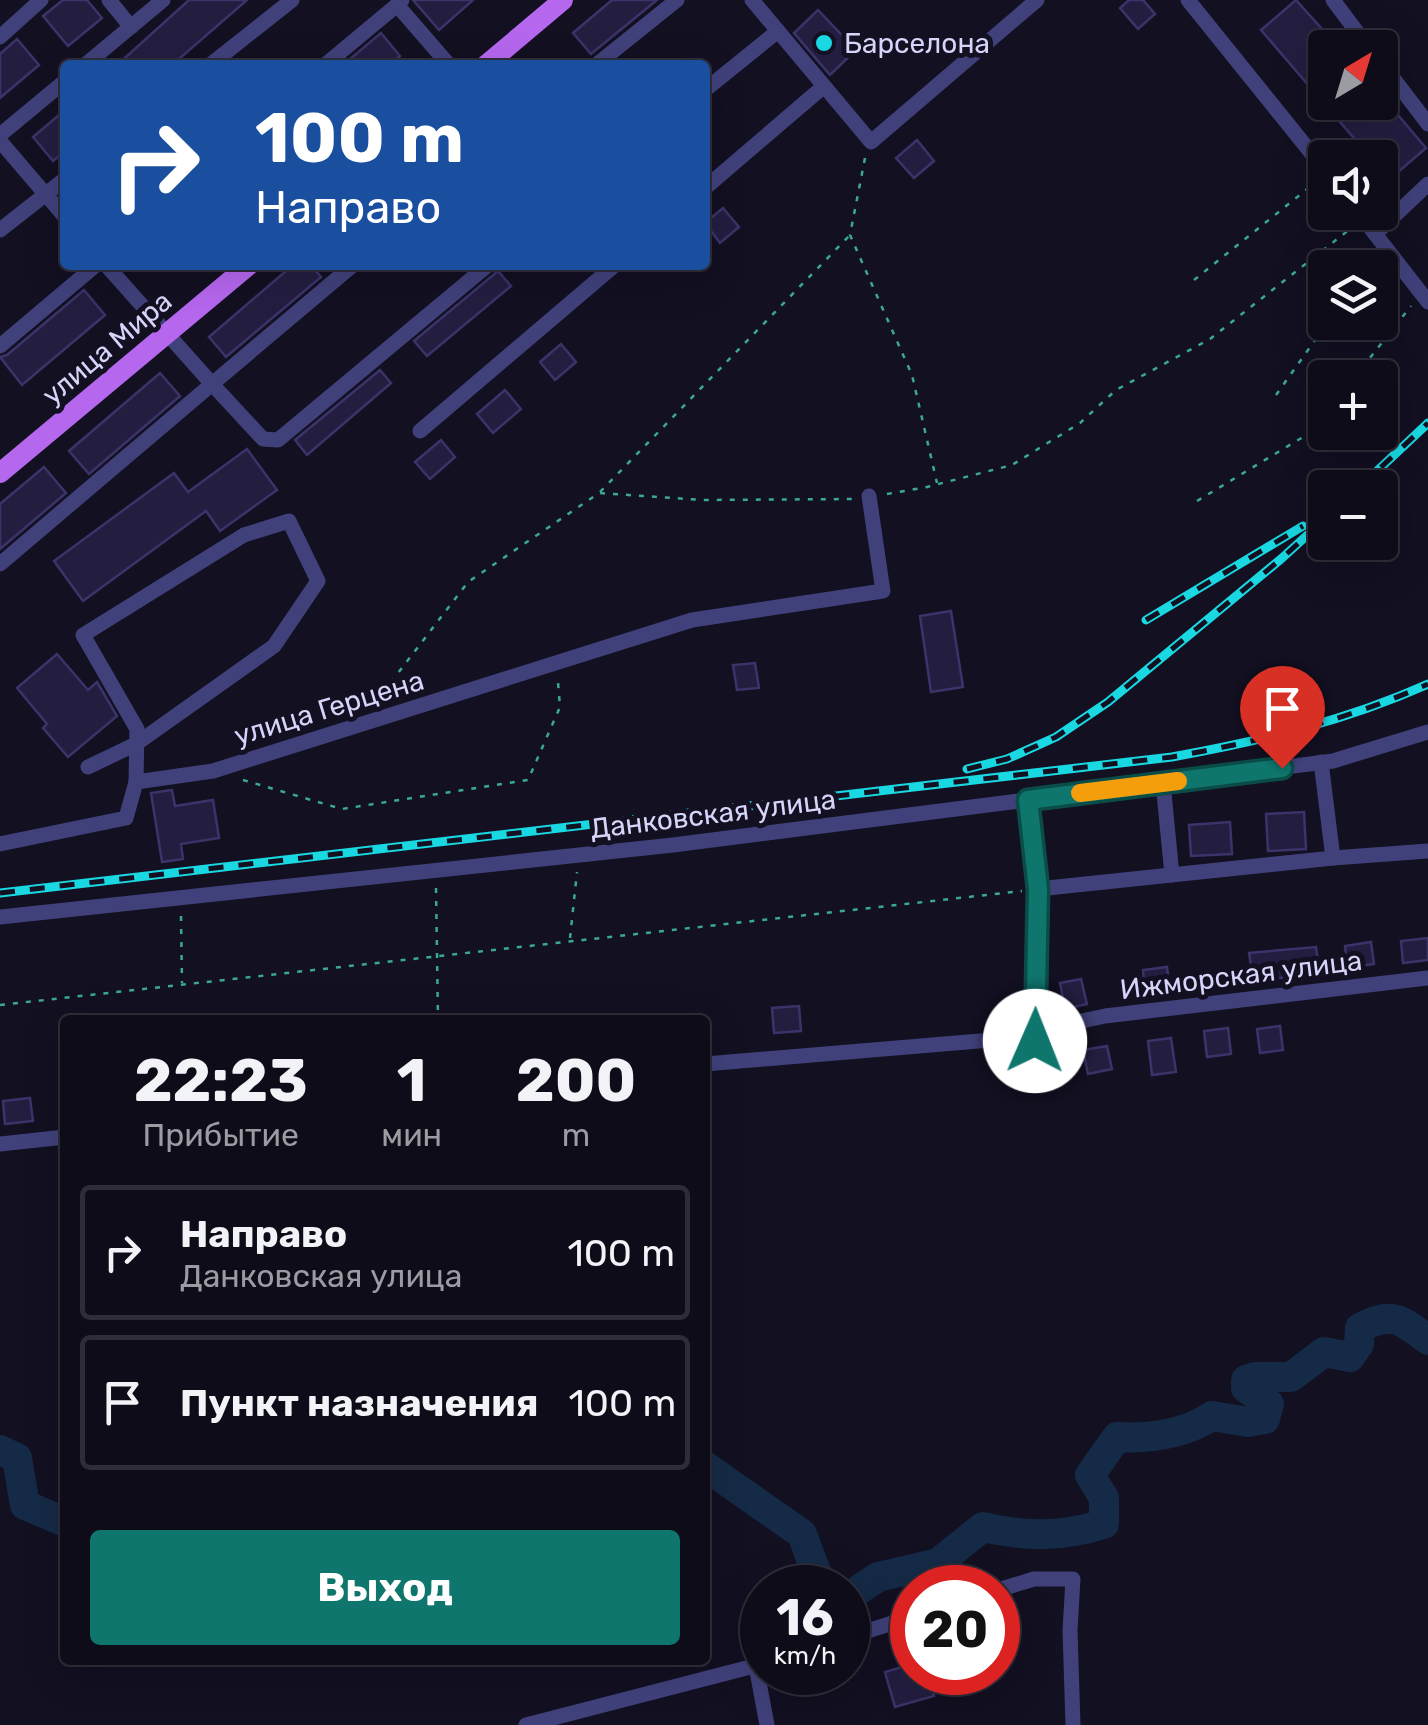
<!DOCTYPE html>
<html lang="ru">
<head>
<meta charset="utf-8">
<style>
	:root { --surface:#0e0c19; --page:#171522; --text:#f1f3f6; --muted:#9b9ba2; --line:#2e2c38; --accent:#0f766e }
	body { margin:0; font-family:Rubik,sans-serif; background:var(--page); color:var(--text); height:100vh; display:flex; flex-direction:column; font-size:38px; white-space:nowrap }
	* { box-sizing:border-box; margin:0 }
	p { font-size:32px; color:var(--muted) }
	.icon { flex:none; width:55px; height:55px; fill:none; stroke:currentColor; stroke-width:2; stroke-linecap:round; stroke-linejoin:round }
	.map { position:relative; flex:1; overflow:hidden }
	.side { position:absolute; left:60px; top:1015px; width:650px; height:650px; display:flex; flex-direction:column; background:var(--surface); border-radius:10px; box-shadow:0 10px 40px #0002,0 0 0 2px var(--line) }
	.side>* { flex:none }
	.guide { position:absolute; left:60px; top:60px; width:650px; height:210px; border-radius:10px; box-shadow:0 10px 40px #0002,0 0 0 2px var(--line); background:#1a4fa0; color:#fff; overflow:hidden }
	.needle { width:65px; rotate:38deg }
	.fabs { position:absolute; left:1308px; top:30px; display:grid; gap:20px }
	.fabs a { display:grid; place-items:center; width:90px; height:90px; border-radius:10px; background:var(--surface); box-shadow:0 10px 40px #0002,0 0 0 2px var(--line); font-size:50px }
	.speed { position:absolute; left:740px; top:1565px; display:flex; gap:20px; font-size:50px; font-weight:700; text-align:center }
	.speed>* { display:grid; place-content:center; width:130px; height:130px; border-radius:50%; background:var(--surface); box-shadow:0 10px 40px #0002,0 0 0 2px var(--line); line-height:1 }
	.speed small { font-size:25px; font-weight:400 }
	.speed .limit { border:15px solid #d22; background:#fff; color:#111 }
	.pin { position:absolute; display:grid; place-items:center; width:85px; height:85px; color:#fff; margin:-102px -42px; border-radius:50% 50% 50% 0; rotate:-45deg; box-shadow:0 0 10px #0007 }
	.pin .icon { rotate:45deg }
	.me { position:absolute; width:110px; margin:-55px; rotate:1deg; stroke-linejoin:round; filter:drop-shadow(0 0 8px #0008) }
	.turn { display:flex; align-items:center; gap:35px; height:210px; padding:0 30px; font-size:45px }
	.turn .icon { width:130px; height:130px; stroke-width:2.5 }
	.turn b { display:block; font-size:70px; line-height:85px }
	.eta { display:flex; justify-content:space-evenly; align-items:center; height:170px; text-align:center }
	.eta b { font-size:60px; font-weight:700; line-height:70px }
	.button { display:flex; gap:20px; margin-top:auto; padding:20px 30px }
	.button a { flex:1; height:115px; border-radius:10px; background:var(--accent); color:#fff; font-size:40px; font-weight:700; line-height:115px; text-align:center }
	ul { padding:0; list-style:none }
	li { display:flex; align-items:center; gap:30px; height:135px; margin:0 20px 15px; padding:0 10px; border:5px solid var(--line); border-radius:10px }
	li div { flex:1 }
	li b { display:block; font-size:38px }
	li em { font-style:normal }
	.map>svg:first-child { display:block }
</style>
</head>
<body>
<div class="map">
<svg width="1428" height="1725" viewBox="0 0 1428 1725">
	<rect width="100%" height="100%" fill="#121021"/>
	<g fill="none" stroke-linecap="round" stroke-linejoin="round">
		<g stroke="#152a46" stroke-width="30">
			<path d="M0,1450l17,8 8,47 40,17"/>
			<path d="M705,1466l97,68 20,54"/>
			<path d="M848,1597l30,-20 60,-14 45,-36c43,10 79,10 121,-3v-26l-14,-23 27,-38c35,2 67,-3 95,-21l36,6 17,-3 4,-15 -23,-16v-8l9,-3h36l33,-25 26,5 9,-13 1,-16c32,-17 41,-9 68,12"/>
		</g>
	</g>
	<g fill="#231e40" stroke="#3b3369" stroke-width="2.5">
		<path d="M63,0h24l15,18 -34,28 -25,-30z"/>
		<path d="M189,0h58l-75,65h-55z"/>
		<path d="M413,0h60l-34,30z"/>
		<path d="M612,0h45l-66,54 -18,-21z"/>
		<path d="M1129,0h14l12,14 -17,15 -18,-21z"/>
		<path d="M1296,0l43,48h-14v54h62l39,46 -36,31 -10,-12v-9h-9l-110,-128z"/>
		<path d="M818,10l38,40 -26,25 -36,-42z"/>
		<path d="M381,33l19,23 -10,9h-47z"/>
		<path d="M17,39l22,26 -39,33v-44z"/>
		<path d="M65,110v41l-12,10 -20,-24z"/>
		<path d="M917,140l17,21 -20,17 -18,-20z"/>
		<path d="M723,208l16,19 -19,16 -15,-20z"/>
		<path d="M293,265h18l10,12 -95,80 -17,-20z"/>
		<path d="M498,271l13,15 -84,70 -13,-15z"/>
		<path d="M84,290l21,25 -83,70 -22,-28 7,-2z"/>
		<path d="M561,344l15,18 -21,18 -15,-18z"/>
		<path d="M380,370l11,13 -84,72 -12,-15z"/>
		<path d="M160,373l20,23 -91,78 -20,-23z"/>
		<path d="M505,390l16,19 -28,24 -16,-19z"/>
		<path d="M441,440l14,17 -25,22 -15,-17z"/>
		<path d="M247,449l30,41 -57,41 -14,-20 -123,90 -29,-40 120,-88 14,19z"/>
		<path d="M44,467l22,26 -66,56v-45z"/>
		<path d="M951,611l12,76 -32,5 -11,-76z"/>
		<path d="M57,654l31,36 9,-8 20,34 -49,41 -25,-29 4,-4 -30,-36z"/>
		<path d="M755,663l4,25 -22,2 -4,-25z"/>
		<path d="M172,790l3,16 38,-6 6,38 -38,6 2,15 -21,3 -11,-69z"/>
		<path d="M1304,812l2,37 -38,2 -2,-37z"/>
		<path d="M1230,822l2,32 -41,2 -2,-31z"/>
		<path d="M1428,938v22l-25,3 -2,-22z"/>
		<path d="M1371,942l3,22 -27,4 -2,-22z"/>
		<path d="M1316,947l4,28 -67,5 -4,-27z"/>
		<path d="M1167,967l3,23 -25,3 -2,-23z"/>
		<path d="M1081,979l6,25 -22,5 -5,-26z"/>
		<path d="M799,1006l2,25 -27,2 -2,-25z"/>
		<path d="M1280,1026l3,24 -23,3 -3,-24z"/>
		<path d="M1228,1028l3,26 -24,3 -3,-26z"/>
		<path d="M1171,1038l5,34 -24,3 -4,-34z"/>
		<path d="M1107,1046l5,23 -24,5 -5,-24z"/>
		<path d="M30,1098l3,23 -28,3 -2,-23z"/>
		<path d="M912,1664v8h15l7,24 -39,11 -10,-35z"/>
	</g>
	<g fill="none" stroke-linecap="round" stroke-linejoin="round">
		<g stroke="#3ba79b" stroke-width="2.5" stroke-dasharray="5 8" stroke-linecap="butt">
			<path d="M865,158l-15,77 62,140 25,108"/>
			<path d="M1194,280l122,-98"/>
			<path d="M1380,287l9,-8"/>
			<path d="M1354,378l57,-72"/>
			<path d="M1276,395l42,-59 17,-14"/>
			<path d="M600,492l249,-256"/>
			<path d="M887,494l40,-7 85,-22 68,-42 36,-33 94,-51 140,-110"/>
			<path d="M1197,501l111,-67 17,-21"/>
			<path d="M375,703l93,-121 131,-89 103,7 152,-1"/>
			<path d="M243,780l99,29 186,-29 32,-73 -2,-25"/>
			<path d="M436,888l2,132"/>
			<path d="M181,916l1,67"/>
			<path d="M570,938l7,-66"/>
			<path d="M0,1005l1022,-114"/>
		</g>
		<g stroke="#40417b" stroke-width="15">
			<path d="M109,0l22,27"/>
			<path d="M402,0l-5,5 52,60"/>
			<path d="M752,0l119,142 166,-142"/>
			<path d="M1188,0l137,170"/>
			<path d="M1333,0l36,48"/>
			<path d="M0,37l41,-37"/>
			<path d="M1380,61l48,63"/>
			<path d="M85,65l78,-65"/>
			<path d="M210,65l82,-65"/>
			<path d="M325,65l72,-60"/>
			<path d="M596,65l81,-65"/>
			<path d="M705,90l73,-59"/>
			<path d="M0,135l65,-54"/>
			<path d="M0,141l65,76"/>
			<path d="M705,188l118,-101"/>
			<path d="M1358,212l70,90"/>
			<path d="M0,230l65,-51"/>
			<path d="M1375,234l53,-50"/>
			<path d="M106,265l106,119 141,-119"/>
			<path d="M0,346l96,-81"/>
			<path d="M420,431l195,-166"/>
			<path d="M0,564l212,-180 51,55 15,1 210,-175"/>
			<path d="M88,767l48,-23 138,-98 44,-65 -29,-60 -45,14 -161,100 54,94 -1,53"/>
			<path d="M1163,783l9,92"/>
			<path d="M1028,800l10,89 295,-31 -12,-96"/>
			<path d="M0,844l126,-26 10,-36 77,-11 479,-151 191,-29 -14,-95"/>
			<path d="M1333,858l95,-7"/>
			<path d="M0,917l673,-72 660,-84 95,-29"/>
			<path d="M1035,1041l3,-152"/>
			<path d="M705,1064l334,-28 15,-9 51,-11 323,-38"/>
			<path d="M0,1144l65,-7"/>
			<path d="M998,1590l36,-11h39l-3,51 3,95"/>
			<path d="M848,1637l64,-20"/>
			<path d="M756,1666l11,59"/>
			<path d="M526,1725l236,-61"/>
		</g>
		<g stroke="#b567ee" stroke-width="20">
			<path d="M486,65l77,-65"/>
			<path d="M0,473l249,-208"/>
		</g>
		<g stroke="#19d8e2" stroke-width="9">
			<g id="rail">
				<path d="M1359,488l69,-65"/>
				<path d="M1146,620l157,-94"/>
				<path d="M967,769l40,-10 49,-22 52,-35 173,-143 44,-40"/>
				<path d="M0,893l1172,-136c89,-16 173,-36 256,-73"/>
			</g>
		</g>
		<use href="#rail" stroke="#121021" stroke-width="5" stroke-dasharray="15" stroke-linecap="butt"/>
	</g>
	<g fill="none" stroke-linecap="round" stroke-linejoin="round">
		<g stroke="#0a4d48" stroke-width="25">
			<path id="route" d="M1035,1041l3,-152 -10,-89 254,-32"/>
		</g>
		<use href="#route" stroke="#0f766e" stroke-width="18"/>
		<path stroke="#f59e0b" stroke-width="18" d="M1080,793l98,-12"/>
	</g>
	<circle fill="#19d8e2" stroke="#121021" stroke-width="4" cx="824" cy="43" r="10"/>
	<g text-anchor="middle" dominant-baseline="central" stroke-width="10" stroke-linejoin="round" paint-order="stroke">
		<g font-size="28" fill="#d7d4fa" stroke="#121021" text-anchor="start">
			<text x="844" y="43">Барселона</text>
		</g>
		<g font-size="28" fill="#d7d4fa" stroke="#121021">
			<text transform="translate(107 348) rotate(-40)">улица Мира</text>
			<text transform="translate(329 708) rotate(-17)">улица Герцена</text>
			<text transform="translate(713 814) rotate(-7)">Данковская улица</text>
			<text transform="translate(1241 975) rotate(-7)">Ижморская улица</text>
		</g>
	</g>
</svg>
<div class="fabs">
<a><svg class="needle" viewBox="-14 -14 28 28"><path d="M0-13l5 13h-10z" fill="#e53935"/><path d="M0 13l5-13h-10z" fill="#9b9ba2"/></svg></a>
<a><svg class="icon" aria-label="sound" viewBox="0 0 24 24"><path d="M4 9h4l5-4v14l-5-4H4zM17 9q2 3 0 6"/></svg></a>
<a><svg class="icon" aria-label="layers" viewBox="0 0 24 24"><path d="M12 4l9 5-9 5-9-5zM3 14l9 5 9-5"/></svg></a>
<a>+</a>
<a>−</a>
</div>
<div class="speed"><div>16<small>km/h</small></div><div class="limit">20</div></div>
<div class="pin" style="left:1282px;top:768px;background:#d93025"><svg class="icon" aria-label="arrive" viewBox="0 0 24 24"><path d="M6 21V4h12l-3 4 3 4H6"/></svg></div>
<svg class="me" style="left:1035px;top:1041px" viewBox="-20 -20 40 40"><circle r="19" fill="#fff"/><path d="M0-13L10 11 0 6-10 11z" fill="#0f766e"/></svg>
<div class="guide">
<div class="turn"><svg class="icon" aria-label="right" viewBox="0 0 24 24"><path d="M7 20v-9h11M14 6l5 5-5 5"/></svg><div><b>100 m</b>Направо</div></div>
</div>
<section class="side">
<div class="eta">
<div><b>22:23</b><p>Прибытие</p></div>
<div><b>1</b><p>мин</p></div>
<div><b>200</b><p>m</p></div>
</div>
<ul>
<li><svg class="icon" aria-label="right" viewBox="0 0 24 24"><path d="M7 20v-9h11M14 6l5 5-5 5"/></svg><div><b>Направо</b><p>Данковская улица</p></div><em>100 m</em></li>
<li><svg class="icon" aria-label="arrive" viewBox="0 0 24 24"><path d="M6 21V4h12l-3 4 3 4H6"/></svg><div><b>Пункт назначения</b></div><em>100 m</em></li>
</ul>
<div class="button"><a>Выход</a></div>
</section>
</div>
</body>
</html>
